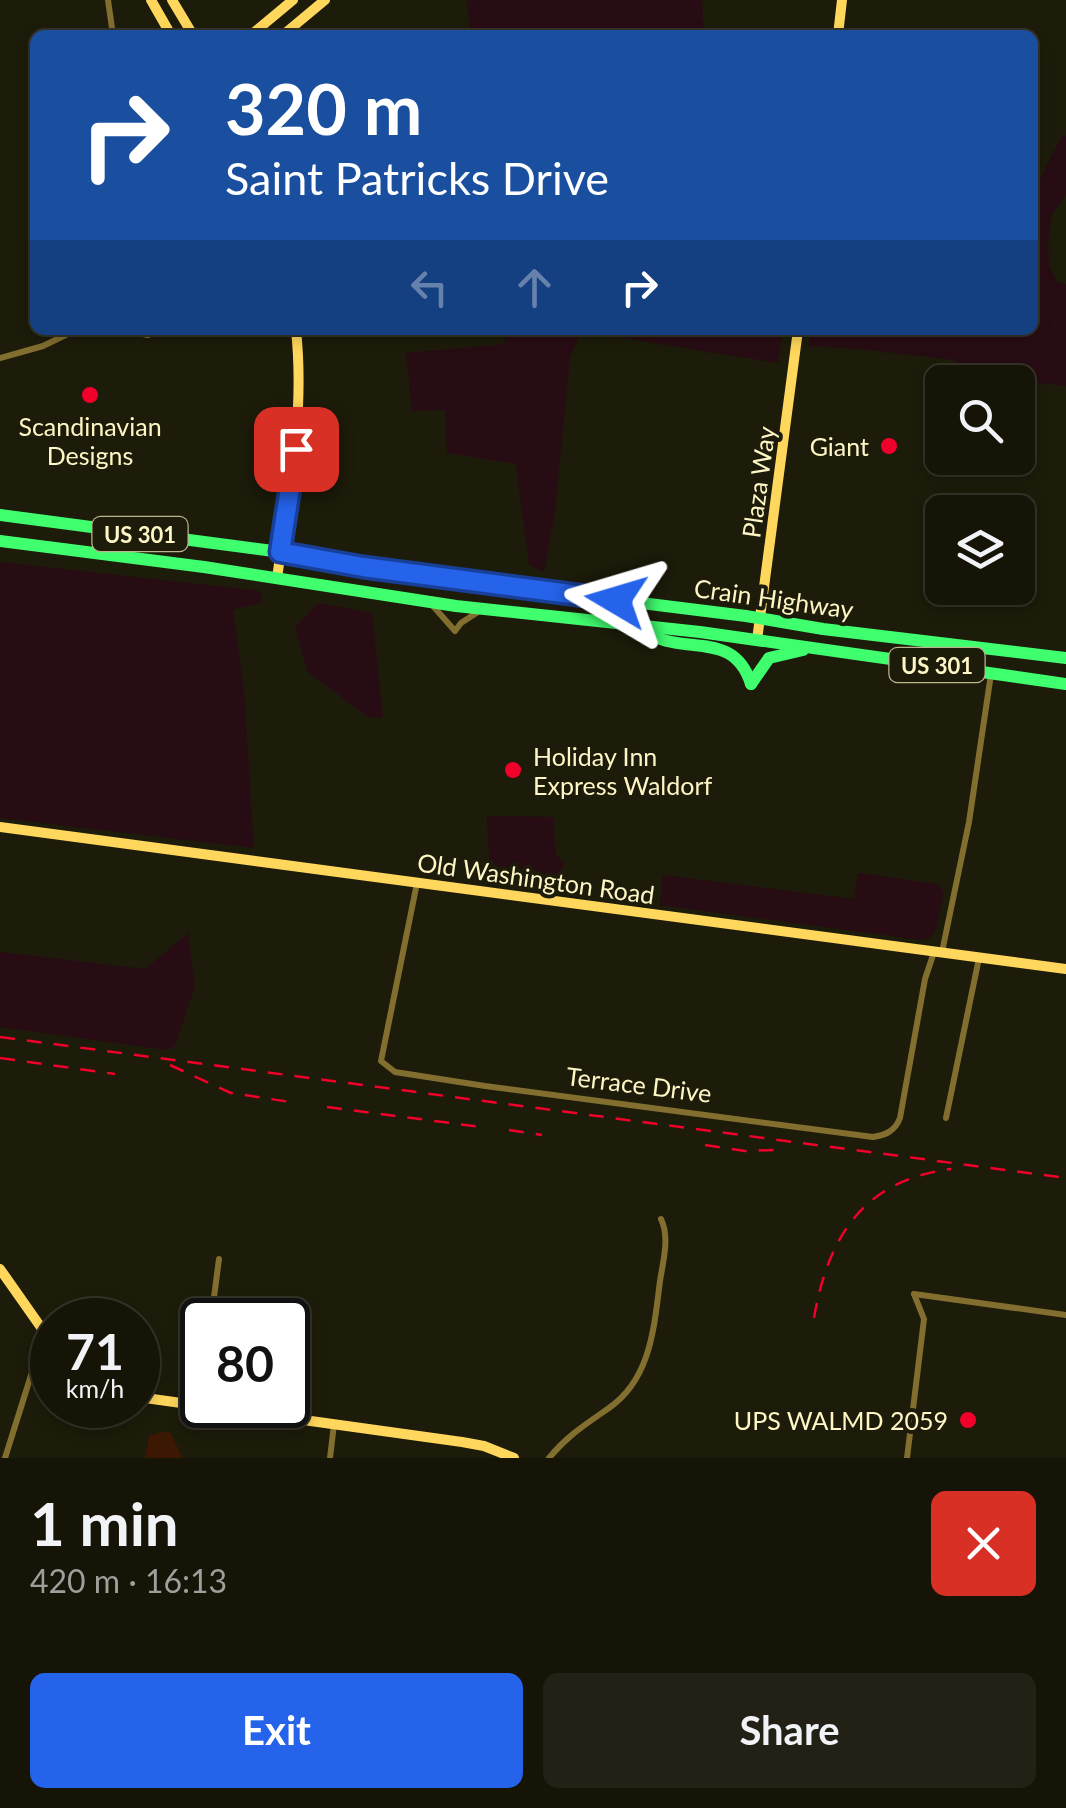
<!DOCTYPE html>
<html lang="en">
<head>
<meta charset="utf-8">
<style>
	:root { --surface:#161407; --page:#232115; --text:#f1f3f6; --muted:#9e9e9b; --line:#353328; --accent:#2563eb }
	body { margin:0; font-family:Lato,sans-serif; background:var(--page); color:var(--text); height:100vh; display:flex; flex-direction:column; font-size:38px; white-space:nowrap }
	* { box-sizing:border-box; margin:0 }
	p { font-size:32px; color:var(--muted) }
	.icon { flex:none; width:55px; height:55px; fill:none; stroke:currentColor; stroke-width:2; stroke-linecap:round; stroke-linejoin:round }
	.map { position:relative; height:1458px; overflow:hidden }
	.panel { display:flex; flex-direction:column; background:var(--surface); flex:1 }
	.panel>* { flex:none }
	.banner { position:absolute; left:30px; top:30px; width:1008px; height:305px; border-radius:15px; box-shadow:0 5px 15px #0003,0 0 0 2px var(--line); background:#1a4fa0; color:#fff; overflow:hidden }
	.controls { position:absolute; left:925px; top:365px; display:grid; gap:20px }
	.controls a { display:grid; place-items:center; width:110px; height:110px; border-radius:15px; background:var(--surface); box-shadow:0 5px 15px #0003,0 0 0 2px var(--line); font-size:50px }
	.speed { position:absolute; left:30px; top:1298px; display:flex; gap:20px; font-size:50px; font-weight:700; text-align:center }
	.speed>* { display:grid; place-content:center; width:130px; height:130px; border-radius:50%; background:var(--surface); box-shadow:0 5px 15px #0003,0 0 0 2px var(--line); line-height:1 }
	.speed small { font-size:25px; font-weight:400 }
	.speed .limit { border:5px solid #111; border-radius:15px; background:#fff; color:#111 }
	.pin { position:absolute; display:grid; place-items:center; width:85px; height:85px; color:#fff; margin:-42px; border-radius:20px; box-shadow:0 5px 15px #0006 }
	.me { position:absolute; width:110px; margin:-55px; rotate:277deg; stroke-linejoin:round; filter:drop-shadow(0 0 8px #0008) }
	.turn { display:flex; align-items:center; gap:35px; height:210px; padding:0 30px; font-size:45px }
	.turn .icon { width:130px; height:130px; stroke-width:2.5 }
	.turn b { display:block; font-size:70px; line-height:85px }
	.lanes { display:flex; align-items:center; height:95px; padding:0 30px; background:#0003; justify-content:center; gap:50px; direction:ltr }
	.lanes .off { opacity:.35 }
	.round { display:grid; place-items:center; flex:none; width:105px; height:105px; border-radius:15px; background:var(--page) }
	.overview { display:flex; align-items:center; justify-content:space-between; height:170px; padding:0 30px }
	h1 { font-size:60px; font-weight:700; line-height:75px }
	.cta { display:flex; gap:20px; margin-top:auto; padding:20px 30px }
	.cta a { flex:1; height:115px; border-radius:15px; background:var(--accent); color:#fff; font-size:40px; font-weight:700; line-height:115px; text-align:center }
	.cta a+a { background:var(--page); color:var(--text) }
	.map>svg:first-child { display:block }
</style>
</head>
<body>
<div class="map">
<svg width="1066" height="1458" viewBox="0 0 1066 1458">
	<rect width="100%" height="100%" fill="#1d1b09"/>
	<g fill="#280c14">
		<path d="M467,0h235l2,35h-233z"/>
		<path d="M1062,135l4,1v58l-15,22 -3,27 1,23 9,17 8,1v102l-103,-13 -8,-13 -95,-11 -51,-3 3,-16h220l1,-137z"/>
		<path d="M504,330h279l-5,33 -197,-32 -11,26 -15,154 -11,61 -15,-7 -13,-101 -69,-11 -2,-43 -33,1 -6,-58 99,-9z"/>
		<path d="M0,562l260,29 3,11 -30,8 11,80 10,158 -254,-30z"/>
		<path d="M318,603l54,10 11,105 -15,-1 -61,-46 -12,-44z"/>
		<path d="M487,816l66,1 3,38 8,9 -10,21 -64,-12z"/>
		<path d="M858,873l79,11 7,8 -8,37 -6,9 -9,2 -261,-35 3,-30 191,24z"/>
		<path d="M188,933l7,53 -20,60 -8,4 -167,-23v-75l145,17z"/>
	</g>
	<path fill="#3c1803" d="M161,1432l10,1 11,25h-37l4,-22z"/>
	<g fill="none" stroke-linecap="round" stroke-linejoin="round">
		<g stroke="#826e2f" stroke-width="6">
			<path d="M108,0l5,35"/>
			<path d="M122,330l26,5 15,-5"/>
			<path d="M0,358l43,-12 33,-16"/>
			<path d="M433,606l22,25 6,-8 20,-13"/>
			<path d="M417,883l-36,178 14,11 90,14 388,51c13,-2 22,-6 27,-19l25,-139 9,-27"/>
			<path d="M942,952l27,-130 22,-148"/>
			<path d="M946,1118l33,-160"/>
			<path d="M914,1294l152,21"/>
			<path d="M211,1320l8,-61"/>
			<path d="M200,1406l2,-20"/>
			<path d="M5,1458l28,-89 19,-21"/>
			<path d="M330,1458l4,-34"/>
			<path d="M549,1458c18,-22 37,-34 60,-50 42,-29 45,-81 51,-127 3,-20 10,-43 1,-62"/>
			<path d="M907,1458l17,-139 -10,-25"/>
		</g>
		<g stroke="#ffd75c" stroke-width="10">
			<path d="M151,0l20,35"/>
			<path d="M172,0l21,35"/>
			<path d="M251,35l42,-35"/>
			<path d="M283,35l42,-35"/>
			<path d="M838,35l4,-35"/>
			<path d="M277,578c12,-83 28,-164 19,-248"/>
			<path d="M757,640l41,-310"/>
			<path d="M0,827l1066,142"/>
			<path d="M0,1269l52,74"/>
			<path d="M138,1397l324,45 22,4 30,12"/>
		</g>
		<g stroke="#40ff6f" stroke-width="12">
			<path d="M0,515l281,37 174,28 291,36 77,13 243,29"/>
			<path d="M0,541l204,26 252,39 244,26 366,52"/>
			<path d="M642,629c36,30 91,-3 109,55"/>
			<path d="M751,684l18,-26 34,-8"/>
		</g>
		<g stroke="#f0002a" stroke-width="2.5" stroke-dasharray="15 12" stroke-linecap="butt">
			<path d="M0,1037l1066,141"/>
			<path d="M0,1058l115,16"/>
			<path d="M170,1065l61,28 66,10"/>
			<path d="M327,1107l154,20"/>
			<path d="M509,1130l33,5"/>
			<path d="M705,1145l40,6 30,-1"/>
			<path d="M814,1318c14,-81 49,-138 137,-149"/>
		</g>
	</g>
	<g fill="none" stroke-linecap="round" stroke-linejoin="round">
		<g stroke="#184099" stroke-width="25">
			<path id="route" d="M296,449l-16,103 83,15 253,33"/>
		</g>
		<use href="#route" stroke="#2563eb" stroke-width="18"/>
	</g>
	<g fill="#f0002a" stroke="#1d1b09" stroke-width="4">
		<circle cx="90" cy="395" r="10"/>
		<circle cx="889" cy="446" r="10"/>
		<circle cx="513" cy="770" r="10"/>
		<circle cx="968" cy="1420" r="10"/>
	</g>
	<g text-anchor="middle" dominant-baseline="central" stroke-width="8" stroke-linejoin="round" paint-order="stroke">
		<g fill="#1d1b09" stroke="#bbb48d" stroke-width="2.5">
			<rect x="92.5" y="517" width="95" height="34" rx="8"/>
			<rect x="889.5" y="648" width="95" height="34" rx="8"/>
		</g>
		<g font-size="22" font-weight="bold" fill="#fff6c5">
			<text x="140" y="534">US 301</text>
			<text x="937" y="665">US 301</text>
		</g>
		<g font-size="25" fill="#fff6c5" stroke="#1d1b09" text-anchor="end">
			<text x="90" y="426" text-anchor="middle">Scandinavian<tspan x="90" dy="29">Designs</tspan></text>
			<text x="869" y="446">Giant</text>
			<text x="533" y="756" text-anchor="start">Holiday Inn<tspan x="533" dy="29">Express Waldorf</tspan></text>
			<text x="948" y="1420">UPS WALMD 2059</text>
		</g>
		<g font-size="25" fill="#fff6c5" stroke="#1d1b09">
			<text transform="translate(758 482) rotate(-82)">Plaza Way</text>
			<text transform="translate(774 598) rotate(8)">Crain Highway</text>
			<text transform="translate(536 878) rotate(8)">Old Washington Road</text>
			<text transform="translate(639 1084) rotate(7)">Terrace Drive</text>
		</g>
	</g>
</svg>
<div class="controls">
<a><svg class="icon" aria-label="search" viewBox="0 0 24 24"><circle cx="10" cy="10" r="6"/><path d="M15 15l6 6"/></svg></a>
<a><svg class="icon" aria-label="layers" viewBox="0 0 24 24"><path d="M12 4l9 5-9 5-9-5zM3 14l9 5 9-5"/></svg></a>
</div>
<div class="speed"><div>71<small>km/h</small></div><div class="limit">80</div></div>
<div class="pin" style="left:296px;top:449px;background:#d93025"><svg class="icon" aria-label="arrive" viewBox="0 0 24 24"><path d="M6 21V4h12l-3 4 3 4H6"/></svg></div>
<svg class="me" style="left:616px;top:600px" viewBox="-20 -20 40 40"><path d="M0-17L14 15 0 8-14 15z" fill="#2563eb" stroke="#fff" stroke-width="4"/></svg>
<div class="banner">
<div class="turn"><svg class="icon" aria-label="right" viewBox="0 0 24 24"><path d="M7 20v-9h11M14 6l5 5-5 5"/></svg><div><b>320 m</b>Saint Patricks Drive</div></div>
<div class="lanes"><svg class="icon off" aria-label="left" viewBox="0 0 24 24"><path d="M17 20v-9H6M10 6l-5 5 5 5"/></svg><svg class="icon off" aria-label="ahead" viewBox="0 0 24 24"><path d="M12 20V5M6 11l6-6 6 6"/></svg><svg class="icon" aria-label="right" viewBox="0 0 24 24"><path d="M7 20v-9h11M14 6l5 5-5 5"/></svg></div>
</div>
</div>
<section class="panel">
<div class="overview"><div><h1>1 min</h1><p>420 m · 16:13</p></div><a class="round" style="background:#d93025;color:#fff"><svg class="icon" aria-label="close" viewBox="0 0 24 24"><path d="M6 6l12 12M18 6L6 18"/></svg></a></div>
<div class="cta"><a>Exit</a><a>Share</a></div>
</section>
</body>
</html>
